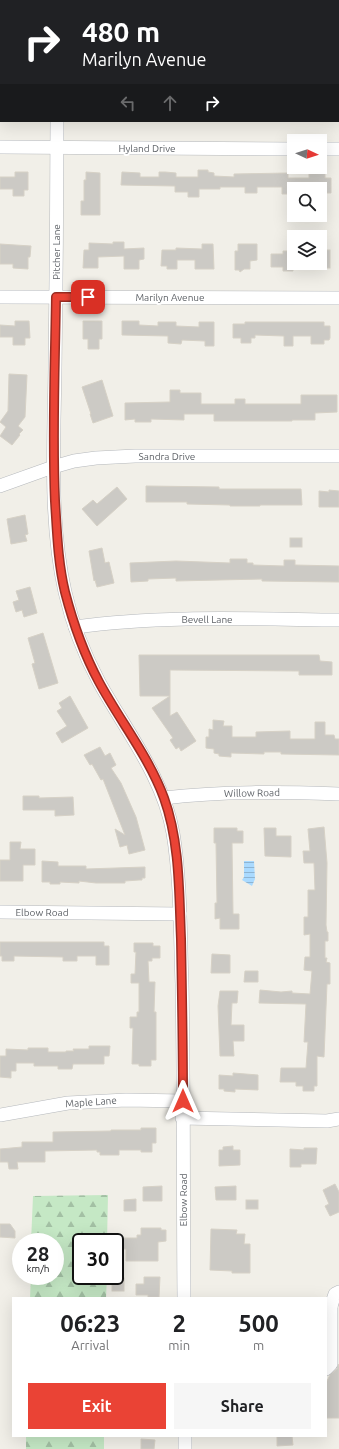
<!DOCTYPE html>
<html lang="en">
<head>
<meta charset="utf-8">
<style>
	:root { --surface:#fff; --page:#f6f6f6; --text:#202124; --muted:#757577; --accent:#ea4335 }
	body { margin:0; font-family:Ubuntu,sans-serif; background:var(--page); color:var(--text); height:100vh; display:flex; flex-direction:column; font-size:15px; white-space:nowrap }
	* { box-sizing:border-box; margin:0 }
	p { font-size:13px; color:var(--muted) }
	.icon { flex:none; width:22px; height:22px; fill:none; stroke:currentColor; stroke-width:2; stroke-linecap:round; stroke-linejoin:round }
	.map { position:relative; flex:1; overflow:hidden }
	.panel { position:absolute; left:12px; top:1297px; width:315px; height:140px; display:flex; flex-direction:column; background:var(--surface); border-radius:0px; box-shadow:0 4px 16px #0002 }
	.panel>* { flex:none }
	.hud { position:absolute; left:0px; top:0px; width:339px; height:122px; box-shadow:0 4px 16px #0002; background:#202124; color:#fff; overflow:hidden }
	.needle { width:26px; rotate:94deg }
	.controls { position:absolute; left:287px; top:134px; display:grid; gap:8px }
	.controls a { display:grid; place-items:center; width:40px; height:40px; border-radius:0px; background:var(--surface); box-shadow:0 4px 16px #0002; font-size:20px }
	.speed { position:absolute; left:12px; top:1233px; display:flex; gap:8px; font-size:20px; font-weight:700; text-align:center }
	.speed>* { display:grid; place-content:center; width:52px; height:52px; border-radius:50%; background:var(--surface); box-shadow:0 4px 16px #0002; line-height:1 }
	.speed small { font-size:10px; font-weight:400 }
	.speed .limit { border:2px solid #111; border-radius:6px; background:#fff; color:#111 }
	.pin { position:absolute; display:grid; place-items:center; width:34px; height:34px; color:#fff; margin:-17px; border-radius:8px; box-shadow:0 2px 6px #0006 }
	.me { position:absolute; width:44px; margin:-22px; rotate:0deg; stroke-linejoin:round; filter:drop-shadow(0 0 3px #0008) }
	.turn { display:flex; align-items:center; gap:14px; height:84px; padding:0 16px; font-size:18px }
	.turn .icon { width:52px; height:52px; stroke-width:2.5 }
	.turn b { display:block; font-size:28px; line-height:34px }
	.lanes { display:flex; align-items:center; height:38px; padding:0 16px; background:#0003; justify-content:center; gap:20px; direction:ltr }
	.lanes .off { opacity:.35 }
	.eta { display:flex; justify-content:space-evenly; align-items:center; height:68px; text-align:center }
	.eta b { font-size:24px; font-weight:700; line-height:28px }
	.button { display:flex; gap:8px; margin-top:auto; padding:8px 16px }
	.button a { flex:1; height:46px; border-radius:0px; background:var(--accent); color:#fff; font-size:16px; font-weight:700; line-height:46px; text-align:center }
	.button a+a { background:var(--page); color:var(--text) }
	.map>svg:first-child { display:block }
</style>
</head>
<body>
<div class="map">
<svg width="339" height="1449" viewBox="0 0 339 1449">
	<defs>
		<pattern id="forest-firs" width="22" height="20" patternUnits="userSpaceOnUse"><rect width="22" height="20" fill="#c5e8c5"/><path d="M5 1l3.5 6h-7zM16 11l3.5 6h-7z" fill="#a3c0a4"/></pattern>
		<pattern id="water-rules" width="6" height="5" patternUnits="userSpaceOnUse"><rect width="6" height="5" fill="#aadaff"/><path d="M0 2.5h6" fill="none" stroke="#8eb4d2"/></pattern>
	</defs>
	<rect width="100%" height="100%" fill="#f1efe8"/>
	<g fill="url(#forest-firs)">
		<path d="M108,1195l-1,47h-26v34h26l-1,22h-76l1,-22h24v-34h-24l2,-46z"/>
		<rect x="26" y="1436" width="78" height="13"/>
	</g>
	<path fill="url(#water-rules)" d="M244,861h10l1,18 -3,7 -10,-6 2,-3z"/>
	<g fill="#cccac5" stroke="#d6d1c6">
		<path d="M198,170h10v2l6,1v3l20,1v-3l54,-1v5h21v-4l16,-1v5h6v15h-11v-4h-2v-3h-24v8h-12v-7h-25v6h-12v-6h-25v2h-21v8h-11v-5h-13v-6l-54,-1 1,-13 18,1v4h19v-5h6l11,1v4h22z"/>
		<path d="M15,172h13v18h-4v6h-11v-7h-13v-12h15z"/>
		<path d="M86,172l14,1v42h-19v-14h3v-21h2z"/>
		<path d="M113,242h11v7l20,-1v11l-5,1v9h-15v-13l-26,1v11h-15l1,-18h5v-7l24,1z"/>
		<path d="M0,244l31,2 -1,11h-2v12l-15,-1v-4h-13z"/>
		<path d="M202,244h11l1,25h-19v-9h-18v9h-10v-3h-6l1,-16h14v-2l26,1z"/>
		<path d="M238,244h19v16l-7,1v8h-6l-4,3 -1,-2h-4v-19h3z"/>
		<rect x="320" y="250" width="10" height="18"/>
		<path d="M283,251h9l1,20h-10v-4h-12v-13h12z"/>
		<path d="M15,321h14l1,17h-5v7h-12v-8h-13v-12l15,1z"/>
		<path d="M83,321h19v18h-3v10h-11v-10h-5z"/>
		<path d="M122,321h17v4l19,1v-4h18v4l23,1v-5h15v24h-9v-5l-23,-1 -1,4 -13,-1v-7l-46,-1z"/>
		<path d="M245,322h79v4h6v12l-1,2h-5v4h-13v-8h-18v10h-9v-10l-29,-1v3h-4v5h-10v-5h-8v-14h12z"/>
		<path d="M9,374l18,1 -2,42 -7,9 5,4 -4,4 1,1 -8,10 -12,-9 6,-9 -6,-5 8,-11z"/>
		<path d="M102,380l11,36 -20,7 -3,-9h1l-9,-27z"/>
		<path d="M170,390h10v3h21v11h34v-5h10v5h56v-9h36v17l-22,1v7h-23v1h-78v-7h-30v6l-33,-1v3h-16v-3l-10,1v-17l45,-1z"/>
		<path d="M146,486l73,1v2h82l1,16h-42v1h-30v-1l-43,-1v-2h-41z"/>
		<path d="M117,487l10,12 -30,27 -15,-17 11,-9 4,4z"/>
		<path d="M329,490l10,1v16h-20v-16l10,1z"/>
		<path d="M25,515l3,19 -3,1 2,6 -16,3 -4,-25z"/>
		<rect x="290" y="538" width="12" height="9"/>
		<path d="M102,548l3,15 4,-1 5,21 -17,4 -2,-7 -1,1 -5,-30z"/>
		<path d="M230,559h17v4h6v2l31,1v-6h11v5l44,1v16l-77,-1v-2l-86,2v-3l-28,1v2l-17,1 -1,-19 46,-2 54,2z"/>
		<path d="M30,587l7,26 -13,4 -2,-7 -6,2 -3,-10 6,-2 -3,-9z"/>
		<path d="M43,633l15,50 -19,6 -7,-25 3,-1 -7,-25z"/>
		<path d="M139,655h180l1,6 12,1v13h-33v-4l-129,-1v26h-30z"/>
		<path d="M70,696l18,32 -26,15 -6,-10 11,-7 -10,-15 5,-3 -3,-5z"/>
		<path d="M170,696v20l7,-4 19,29 -15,10 -2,-4 -3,2 -6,-9 3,-2 -21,-30z"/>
		<path d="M213,720l11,1 -1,5h9v11h24v-5l34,-1v8h25v-17h10v13h9l1,4h4v16l-58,-1v-2h-17v2l-33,-1v4l-12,-1v-2l-5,-1v-4l-8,-1v-11h3v-8l4,1z"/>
		<path d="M100,747l5,9 5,-3 6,12 -5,3 10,15 15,34 9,33 -16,4 -2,-9 -7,2 -5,-18 10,6 -22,-56 -2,1 -9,-16 -2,1 -6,-10z"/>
		<path d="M23,796h16v2l34,-1 1,18 -19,1v-6h-32z"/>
		<path d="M324,827l3,36 -1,62 1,7h1v9h-3v17h2l-1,4 4,1v21h-3l-3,73 -7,-1v30h-3v5h-11v-5h-7v-4h-16l1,-14h25l2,-26h-4l2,-38 -47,-1 1,-13 21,2 11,-1v2l18,1 2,-23 -8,-1 1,-13h5v-23l-6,1v-18h4v-27h7l-1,-27h-10l-1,-12h7l-2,-22z"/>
		<path d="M214,828h23v3h6v12h-11l1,71h6v15h-19v-11l-5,1v-16h2l-1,-60h-2z"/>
		<path d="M264,828h12v8h15v21l-26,-1z"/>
		<path d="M10,842h11l-1,7h15v16h-12v16h-23v-21h10z"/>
		<path d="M42,861l16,1v4h28v3l59,-2v11h-3v2h-3l-14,1v2h-29l-17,-2v2l-19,-1v2h-10v-2h-8z"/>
		<path d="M0,942h104v4h5v19h-13v-9h-19v5h-14v-4l-49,-1v5h-12v-5h-2z"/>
		<path d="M134,943h19v3h7v12h-8v3h-4l1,21h6l-1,30h2v48h-5v6h-12v-2h-7l1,-36h-3v-11h7v-5h2v-29h-8v-9h4l1,-22h-2z"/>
		<path d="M212,954l18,1v18h-19z"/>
		<path d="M245,971h13v11h-14z"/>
		<path d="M220,991h18l-1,12h-5l-1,22h13v16h-11l1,15h-14l-2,-50z"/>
		<path d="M89,1046h21l-1,10h-5v8h-31l-1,5h-14v-3h-24v-3h-18v8h-5v7l-11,-1v-21h6v-7l22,1v-2h20v4h18v-1h8l-1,-2h16z"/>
		<path d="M233,1073l25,2v15l-23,-1v3l-11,-1v-2h-5v-14l14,1z"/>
		<path d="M141,1128h15v15h-4v9h-11v-2h-22v5h-19v-3h-3v-2l-52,1v11h-28l1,7h-9l-1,-7h-8v-13l22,-2v-5h31v-10l58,-1v-1h30z"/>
		<path d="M233,1146v4h7v15l-21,1v-16h4v-3z"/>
		<path d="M304,1148h13l-1,16h-15v3h-11v-18l14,1z"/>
		<path d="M335,1184l4,8v20l-9,4 -5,-10 4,-2 -6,-14z"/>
		<path d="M162,1186v15h-19v-14z"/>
		<path d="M236,1186v14h-20l-1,-13z"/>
		<path d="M136,1199v12h-12v-11z"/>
		<rect x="246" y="1200" width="12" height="9"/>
		<path d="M0,1224h10l5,7v7l-15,-1z"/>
		<path d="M141,1228h20v2h5v11l-8,1v19h-32v-12h-11v-11h22v-3h4z"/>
		<path d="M211,1229l26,1 -1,4h9l-1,10h6v29h-18v-2l-22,-1z"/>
		<path d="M144,1277h16l-1,20h-11v-2h-12v-11h8z"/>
		<rect x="112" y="1278" width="12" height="13"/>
		<path d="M339,1364v54h-13v-35l4,-8 7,-6z"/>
		<path d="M277,1436h15l1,9 -16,1z"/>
		<path d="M141,1439l14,1 -1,9h-13z"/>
	</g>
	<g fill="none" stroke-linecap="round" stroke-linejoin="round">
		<g stroke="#b5b8bc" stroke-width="14">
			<g id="minor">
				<path d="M58,1v-1"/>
				<path d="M0,13h1"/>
				<path d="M338,14h1"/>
				<path d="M57,121c0,83 -1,165 -2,248 -1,72 -6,152 10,223 7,31 19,62 34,90 27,49 64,94 74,151 8,49 7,101 9,151 2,104 1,209 2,314"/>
				<path d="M0,147l294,2"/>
				<path d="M320,149h19"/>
				<path d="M0,297l339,1"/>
				<path d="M0,486l53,-19 21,-6 22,-3 39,-2h204"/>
				<path d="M75,627c87,-12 176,-8 264,-7"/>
				<path d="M164,798c58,-7 117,-6 175,-4"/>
				<path d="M0,912l180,2"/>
				<path d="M0,1115l68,-12 58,-3 57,1"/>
				<path d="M182,1118l145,3 12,-2"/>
				<path d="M326,1306h5v58l-5,5"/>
				<path d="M331,1306l4,-12 4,-2"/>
				<path d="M185,1436v13"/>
			</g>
		</g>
		<use href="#minor" stroke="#fff" stroke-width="13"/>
	</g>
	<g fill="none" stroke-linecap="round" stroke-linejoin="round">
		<g stroke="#982c22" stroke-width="10">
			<path id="route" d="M88,297h-32c-1,68 -4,136 -1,204 2,31 3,62 10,91 8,31 19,62 34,90 21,39 50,75 65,116 16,44 15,95 17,141 1,54 2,108 2,162"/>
		</g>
		<use href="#route" stroke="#ea4335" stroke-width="7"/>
	</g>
	<g text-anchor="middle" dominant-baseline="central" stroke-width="4" stroke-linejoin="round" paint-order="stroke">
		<g font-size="10" fill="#5f6368" stroke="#fff">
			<text x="147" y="148">Hyland Drive</text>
			<text transform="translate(56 252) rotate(-90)">Pitcher Lane</text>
			<text x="170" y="297">Marilyn Avenue</text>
			<text x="167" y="456">Sandra Drive</text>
			<text x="207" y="619">Bevell Lane</text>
			<text transform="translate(252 793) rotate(-1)">Willow Road</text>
			<text x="42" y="912">Elbow Road</text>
			<text transform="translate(91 1102) rotate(-4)">Maple Lane</text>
			<text transform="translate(183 1200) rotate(-90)">Elbow Road</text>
		</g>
	</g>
</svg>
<div class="controls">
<a><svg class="needle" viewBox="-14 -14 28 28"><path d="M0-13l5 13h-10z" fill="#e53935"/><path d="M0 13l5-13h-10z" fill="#757577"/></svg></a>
<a><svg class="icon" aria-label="search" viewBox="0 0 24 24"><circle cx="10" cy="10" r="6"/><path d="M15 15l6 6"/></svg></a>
<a><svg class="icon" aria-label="layers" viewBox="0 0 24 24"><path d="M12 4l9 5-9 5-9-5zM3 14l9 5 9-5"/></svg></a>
</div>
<div class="speed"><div>28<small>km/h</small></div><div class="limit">30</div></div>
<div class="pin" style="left:88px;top:297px;background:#d93025"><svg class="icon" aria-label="arrive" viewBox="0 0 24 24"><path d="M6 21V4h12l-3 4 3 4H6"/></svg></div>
<svg class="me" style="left:183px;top:1101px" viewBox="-20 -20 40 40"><path d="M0-17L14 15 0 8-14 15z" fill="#ea4335" stroke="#fff" stroke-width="4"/></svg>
<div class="hud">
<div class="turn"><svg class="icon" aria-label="right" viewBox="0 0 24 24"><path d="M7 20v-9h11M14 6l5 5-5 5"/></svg><div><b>480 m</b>Marilyn Avenue</div></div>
<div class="lanes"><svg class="icon off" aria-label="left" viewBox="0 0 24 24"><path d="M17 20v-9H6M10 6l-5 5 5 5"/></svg><svg class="icon off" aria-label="ahead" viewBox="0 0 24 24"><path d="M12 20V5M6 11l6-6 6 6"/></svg><svg class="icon" aria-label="right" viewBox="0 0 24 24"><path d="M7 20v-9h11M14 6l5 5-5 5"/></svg></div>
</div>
<section class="panel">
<div class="eta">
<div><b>06:23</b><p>Arrival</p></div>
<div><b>2</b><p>min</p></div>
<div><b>500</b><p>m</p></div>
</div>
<div class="button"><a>Exit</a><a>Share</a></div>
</section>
</div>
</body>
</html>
